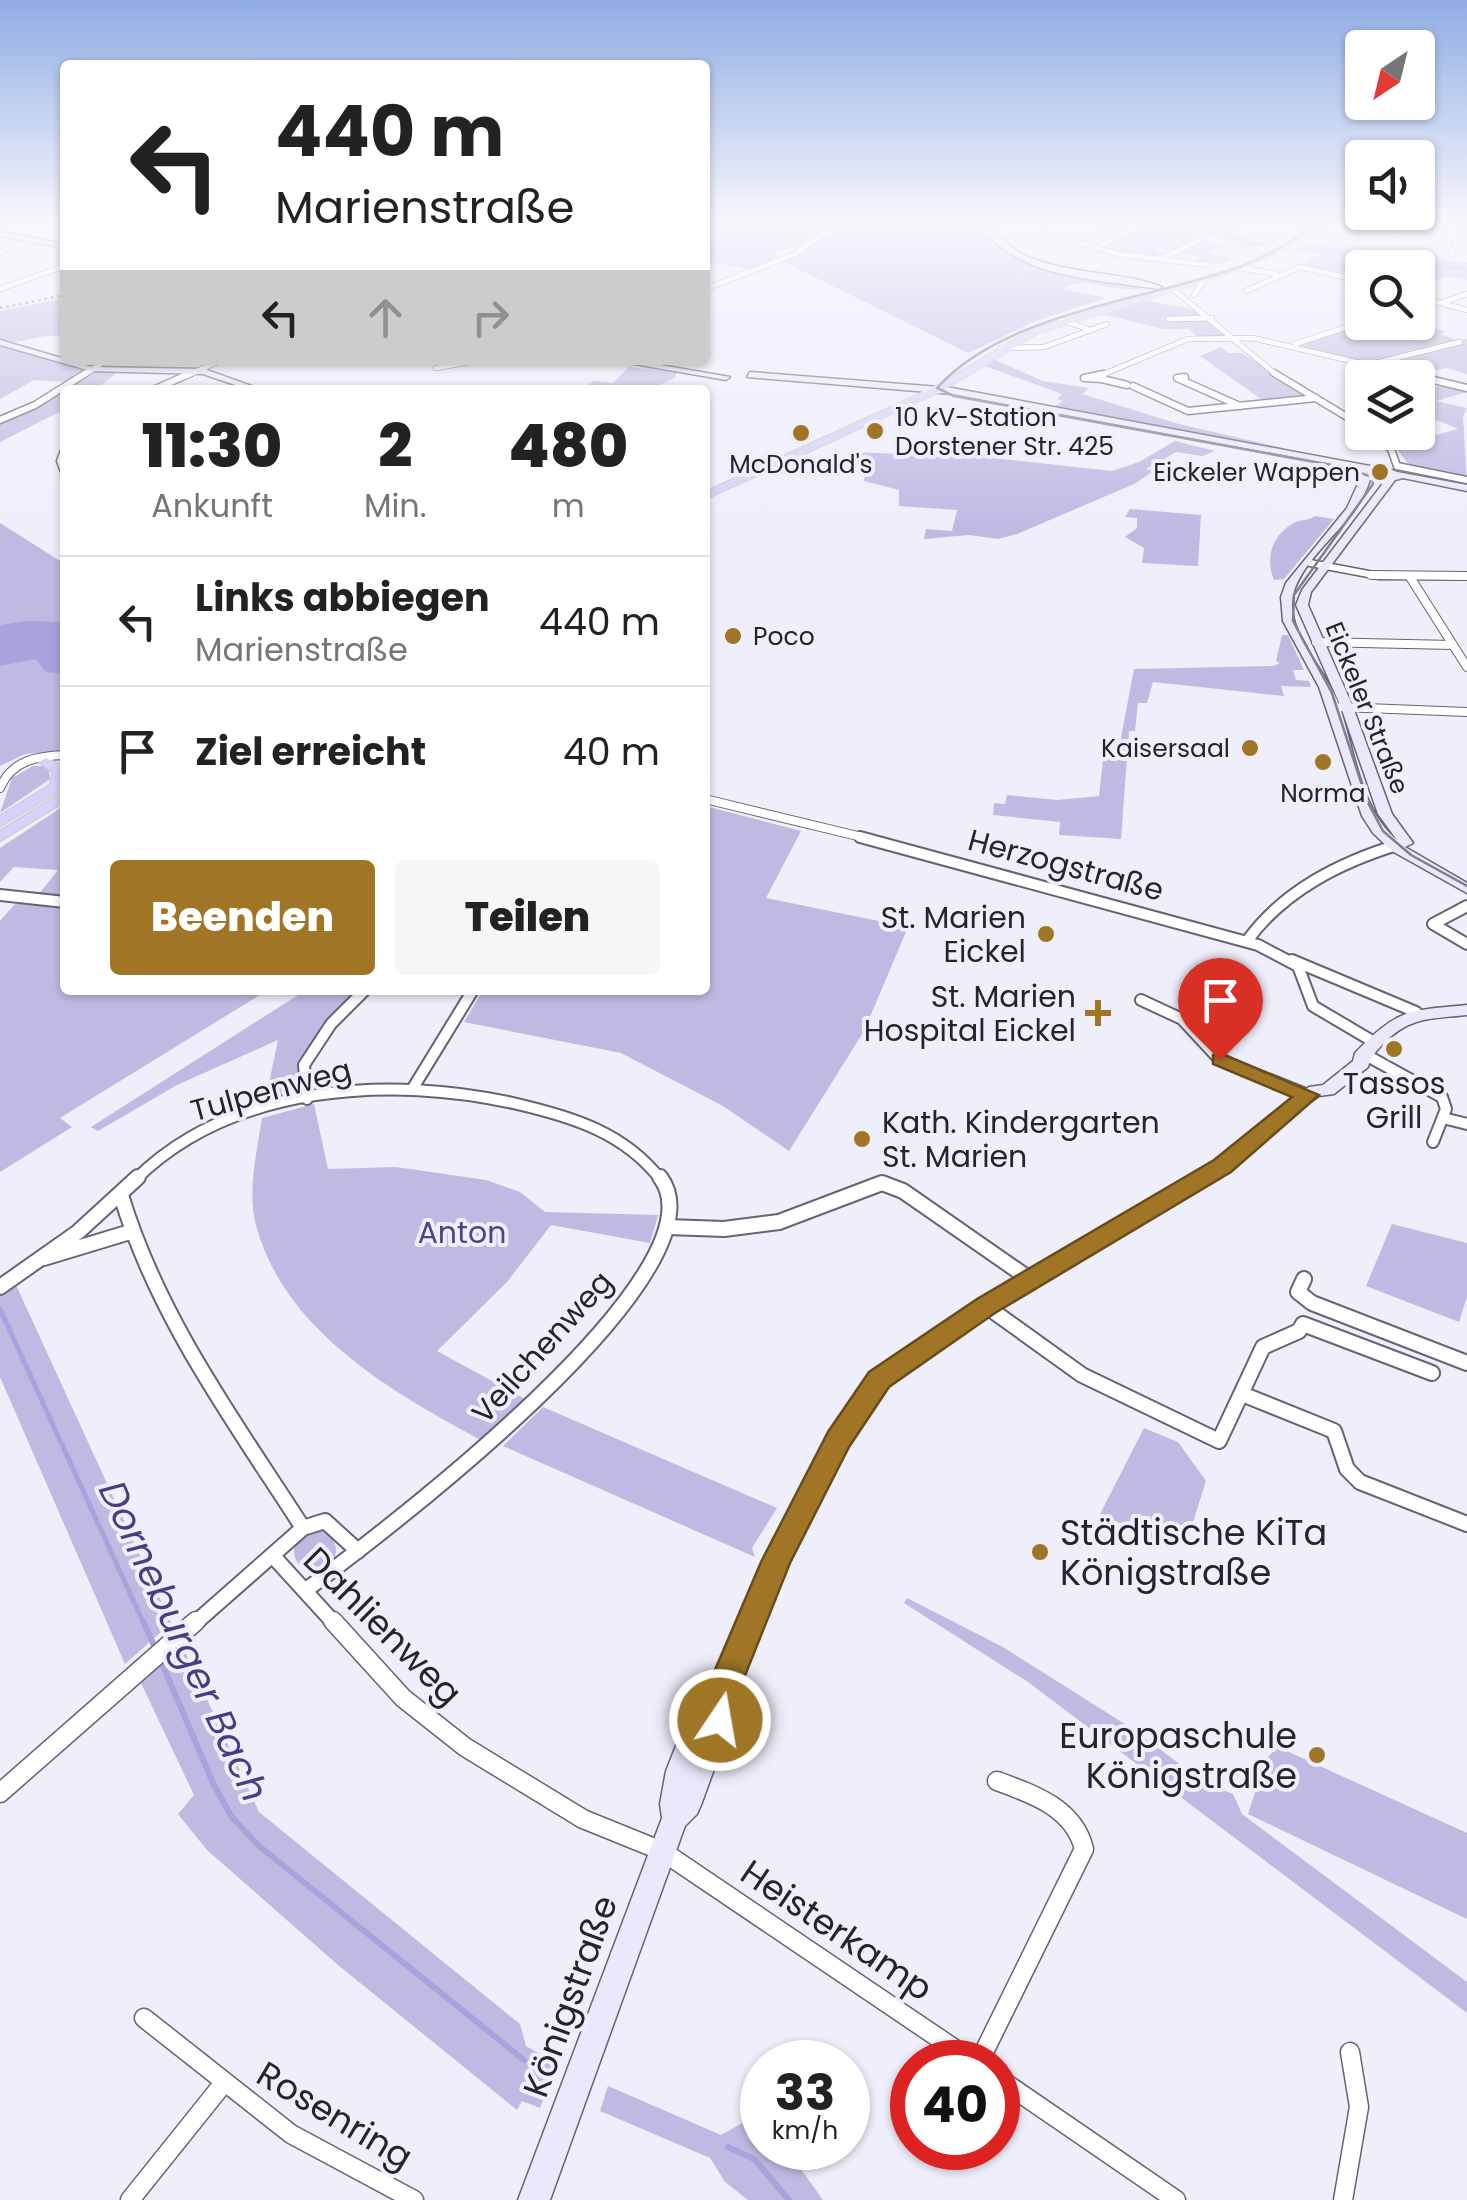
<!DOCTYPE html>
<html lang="de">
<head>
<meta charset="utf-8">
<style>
	:root { --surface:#fff; --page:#f6f6f6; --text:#222; --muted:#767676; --line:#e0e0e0; --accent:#a07626 }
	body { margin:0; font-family:Poppins,sans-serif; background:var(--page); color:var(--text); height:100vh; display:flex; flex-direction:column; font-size:38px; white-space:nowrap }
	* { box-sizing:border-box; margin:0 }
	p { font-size:32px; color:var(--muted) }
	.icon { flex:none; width:55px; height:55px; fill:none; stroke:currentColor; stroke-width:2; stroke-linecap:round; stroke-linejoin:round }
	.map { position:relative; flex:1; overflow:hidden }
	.panel { position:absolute; left:60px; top:385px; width:650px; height:610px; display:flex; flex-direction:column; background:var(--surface); border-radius:10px; box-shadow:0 2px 8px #0004 }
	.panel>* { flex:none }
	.top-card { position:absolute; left:60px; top:60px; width:650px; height:305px; border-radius:10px; box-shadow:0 2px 8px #0004; background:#fff; color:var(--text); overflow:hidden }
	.needle { width:65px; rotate:215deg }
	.buttons { position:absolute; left:1345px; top:30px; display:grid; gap:20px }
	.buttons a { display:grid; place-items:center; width:90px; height:90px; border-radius:10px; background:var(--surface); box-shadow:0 2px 8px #0004; font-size:50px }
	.speed { position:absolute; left:740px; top:2040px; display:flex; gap:20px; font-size:50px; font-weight:700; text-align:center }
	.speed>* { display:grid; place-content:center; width:130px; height:130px; border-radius:50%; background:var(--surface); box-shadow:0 2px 8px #0004; line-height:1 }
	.speed small { font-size:25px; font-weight:400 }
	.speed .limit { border:15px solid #d22; background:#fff; color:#111 }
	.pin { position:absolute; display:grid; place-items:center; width:85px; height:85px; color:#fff; margin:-102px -42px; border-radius:50% 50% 50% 0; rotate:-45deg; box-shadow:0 0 10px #0007 }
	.pin .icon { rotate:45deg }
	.me { position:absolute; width:110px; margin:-55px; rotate:12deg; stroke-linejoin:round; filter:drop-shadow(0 0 8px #0008) }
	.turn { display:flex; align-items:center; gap:35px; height:210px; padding:0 50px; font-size:45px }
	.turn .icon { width:130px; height:130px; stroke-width:2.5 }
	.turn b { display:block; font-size:70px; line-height:85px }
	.lanes { display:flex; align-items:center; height:95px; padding:0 50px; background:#0003; justify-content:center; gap:50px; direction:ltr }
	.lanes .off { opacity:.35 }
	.eta { display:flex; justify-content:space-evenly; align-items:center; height:170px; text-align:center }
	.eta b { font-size:60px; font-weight:800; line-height:70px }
	.action { display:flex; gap:20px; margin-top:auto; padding:20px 50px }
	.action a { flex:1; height:115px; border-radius:10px; background:var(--accent); color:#fff; font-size:40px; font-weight:800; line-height:115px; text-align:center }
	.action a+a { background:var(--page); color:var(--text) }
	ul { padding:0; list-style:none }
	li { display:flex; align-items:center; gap:30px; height:130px; padding:0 50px; border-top:2px solid var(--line) }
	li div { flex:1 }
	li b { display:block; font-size:38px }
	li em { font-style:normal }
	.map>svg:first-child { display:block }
</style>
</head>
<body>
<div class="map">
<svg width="1467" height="2200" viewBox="0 0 1467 2200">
	<rect width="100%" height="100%" fill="#efeefb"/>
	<g fill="#bebae2">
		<path d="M705,220h132l-35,25 -29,7 4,5 -27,12 -45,-8z"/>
		<path d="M883,220l94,5 40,32 128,30c-28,10 -56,-14 -82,2l43,9 -68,22 -70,33 -186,-92 62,-37 22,2z"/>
		<path d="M1117,220h102l23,7 -10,4 10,3 -3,2 27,9 -33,3 9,-5 -42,-10 -8,4 32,8 -15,8 25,5 -14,6 -23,-3 3,-4 -40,-9 -5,3 13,3 -7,3 -56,-8 16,-12 -26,-8z"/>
		<path d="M1304,244l163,19v17l-19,-4 -30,9v-17h-56v12l-60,-16 18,-10 -28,-3z"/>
		<path d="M65,298v39c-23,-5 -42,8 -65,5v-31z"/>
		<path d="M1143,300l52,10 33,27 -29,1 -11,-9h-26l-60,-15z"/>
		<path d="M1362,322l47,1 36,8 -4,3 17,7 9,-2v35l-21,-6 -34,7 -117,-31z"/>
		<path d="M0,343l83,27 -17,12 -32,-2 -34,19z"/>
		<path d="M1221,347l7,6h14l67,44 -45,4 -64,-45z"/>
		<path d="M991,358l52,23 46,7 -7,6 97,30 104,24 -2,4 -228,-45 10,-6 -6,-2 5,-5 -80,-29z"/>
		<path d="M629,367l47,5v5l-26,13h-69l13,-9 19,2z"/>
		<path d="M121,370l-26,20h-30v19l-65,33v-21l91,-49z"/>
		<path d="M1448,386l19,6 -31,9 31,7 -4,8 4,68 -58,-11 -1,-9 -13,-18 63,-17 -21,-9 -19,-1v-30z"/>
		<path d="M1175,441l40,10 -13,5 -26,-4 -30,17 8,2 -20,13 -117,50 -19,5 -29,-4 -45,4 2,-10 26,2 5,-21 -58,-4v-16l-35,-9 1,-21 -10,-8 139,6 118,13 27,-9z"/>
		<path d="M1130,509l71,6 -3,51 -56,-3 2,-15 -19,-11 12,-9v-10l-12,-1z"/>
		<path d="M1315,516l19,3 -50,60 -10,1c-9,-22 -2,-44 18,-56 8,-5 16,-3 23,-8z"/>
		<path d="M0,523l65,41v187l-40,3 -25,12z"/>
		<path d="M1282,635h6l16,35h-11l3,10 13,1 2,6 -30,-1 3,10 -131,-14 -6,21h-9l-3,28h-6l-8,108 -62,-4 1,-13 -67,-7 1,-12 11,1 2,-9 50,5 42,-4 6,-54 15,1 14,-74 139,-3 7,-3 -4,-2z"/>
		<path d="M33,766h16l1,13 -50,34 12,-35z"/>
		<path d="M65,805v93l-26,-4 19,-24 -44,-3 -14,15v-34z"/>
		<path d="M705,806l96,25 -35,67 142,29 -44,104 -75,120 -66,-45 -102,-53 -157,-31 19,-32h222z"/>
		<path d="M26,901l39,4v85h203l-208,128 12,9 -72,45v-251l15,-17z"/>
		<path d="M306,990h53c-30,27 -65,61 -60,104l-35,13 14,-67 -101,45 -79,46 -7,-4z"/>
		<path d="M314,1104l14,65 68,-2 90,13 34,12 25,20 113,3 -8,28 -99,-18 -44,57 -70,69 88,48 -42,42c-90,-48 -199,-110 -227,-216 -9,-33 1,-74 6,-107z"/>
		<path d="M1392,1224l75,19v54l-8,25 -93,-36z"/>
		<path d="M16,1285l155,338 -46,41 -125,-287v-81z"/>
		<path d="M543,1407l234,101 -25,40 3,9 -252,-111z"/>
		<path d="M1144,1428l34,14 28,39 -18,57 -10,-4 -6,14 -72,-34z"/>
		<circle cx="315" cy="1551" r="21"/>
		<path d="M907,1598l96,49 125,79 79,58 26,10 9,20 225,168v31l-439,-331 -124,-79z"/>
		<path d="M182,1645l77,167 261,212 6,22 31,18 -17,44 -18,-7 -5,9 -179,-145 -131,-115 -29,-36 16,-19 -53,-112z"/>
		<path d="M1278,1747l189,86v86l-219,-105 18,-55z"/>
		<path d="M608,2086l113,49 23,-13 18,6v20h24l37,52h-75l-23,-18 -15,-24 -110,-47z"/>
	</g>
	<path fill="#a9a3dd" d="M26,621l39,1v52l-19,-2 -10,-13 -36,7v-41z"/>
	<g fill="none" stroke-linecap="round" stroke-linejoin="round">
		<g stroke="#a9a3dd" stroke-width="2.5">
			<path d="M1167,220l81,22"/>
			<path d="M1311,251l156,18"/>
		</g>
		<path stroke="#a9a3dd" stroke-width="5" d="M0,1309l144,315"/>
		<g stroke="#a9a3dd" stroke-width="6">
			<path d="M143,1621l13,29"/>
			<path d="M160,1659l53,124 18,33 28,30 265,214"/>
			<path d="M728,2147l26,12 35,41"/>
		</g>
		<g stroke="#656376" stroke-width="6">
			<g id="street-far5">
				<path d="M927,220l44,3"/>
				<path d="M1256,220l51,9"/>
				<path d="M1433,220l34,3"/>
				<path d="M977,222l18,-2 123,34 90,11"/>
				<path d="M1448,222l8,19 -4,13"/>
				<path d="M1386,229l69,5"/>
				<path d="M1096,248l42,-22 -25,-6"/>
				<path d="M0,252l31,-10"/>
				<path d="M1161,259l40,-20"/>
				<path d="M1241,268l35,6"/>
				<path d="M0,289l65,-23"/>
				<path d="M705,289l90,-35 48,-34"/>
				<path d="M1174,290l104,86"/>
				<path d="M1246,291l54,-24 62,14"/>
				<path d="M1194,295l9,-13"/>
				<path d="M1418,297l49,13"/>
				<path d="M1443,302l24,-8"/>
				<path d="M1168,319l44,-1"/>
				<path d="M1061,320l27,9"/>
				<path d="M1295,344l67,-22"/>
				<path d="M1001,348l43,-1 63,-23"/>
				<path d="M1372,364l88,-22"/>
				<path d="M436,368l44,-8"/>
				<path d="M1104,374l84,-35 65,-1 162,38"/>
				<path d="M82,376l25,-16"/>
				<path d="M186,376l36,-16"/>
				<path d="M1095,376h8"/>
			</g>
		</g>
		<g stroke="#656376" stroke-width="9">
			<g id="street-far4">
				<path d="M1274,373l88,53"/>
				<path d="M1404,373l63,15"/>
				<path d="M1104,374l-2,5 -18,-1z"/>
				<path d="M1185,377l-8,1 63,28"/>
				<path d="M1102,379l25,6"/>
				<path d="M1133,386l55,25 128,-13"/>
				<path d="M153,390l38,-17"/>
				<path d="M0,420l35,-15 51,-32"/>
				<path d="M1370,432l21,17 6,17"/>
				<path d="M65,448l-5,13 5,13"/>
				<path d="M1397,466l70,14"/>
				<path d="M1310,563l69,13h88"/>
			</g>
		</g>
		<g stroke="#656376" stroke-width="10">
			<g id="street-far3">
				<path d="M1371,575l96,1"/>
				<path d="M1410,577l57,90"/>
				<path d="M1316,642l137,3"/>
				<path d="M1341,707l126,5"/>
				<path d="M0,788c12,-28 37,-32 65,-33"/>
				<path d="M705,799l165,40"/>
			</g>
		</g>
		<g stroke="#656376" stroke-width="14">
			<g id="street-far2">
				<path d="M860,837l398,108 40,21 15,40 61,36"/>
				<path d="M0,895l65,7"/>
				<path d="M1467,906l-34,18 34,20"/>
				<path d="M1247,941c37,-51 94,-79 153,-97"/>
				<path d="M1292,960l124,52"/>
				<path d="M1141,1000l41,19 38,41 88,35"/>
				<path d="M1364,1054l78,43 4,12 -13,33"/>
				<path d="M413,1088l60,-98"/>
				<path d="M307,1099l-3,-34 27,-41 34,-34"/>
				<path d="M1443,1118l24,6"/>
				<path d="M135,1180c96,-96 257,-105 382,-76 56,13 108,29 144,76"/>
			</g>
		</g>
		<g stroke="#656376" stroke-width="18">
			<g id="street-far1">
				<path d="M121,1195c37,123 113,226 182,333"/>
				<path d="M667,1227l57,2 55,-7 103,-39 21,8 128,89"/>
				<path d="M44,1258l86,-26"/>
				<path d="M1304,1279l-6,13 14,11 155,60"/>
				<path d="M0,1287l78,-55 60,-55"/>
				<path d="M986,1306l96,69 137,66 44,-94 36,-16 4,-7 129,49"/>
				<path d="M1242,1394l92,37 13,38 13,13 107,42"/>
				<path d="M273,1556l62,68"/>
				<path d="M306,1590c67,-50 426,-319 354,-413"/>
				<path d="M194,1624l109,-96 22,-7 33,30"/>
			</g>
		</g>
		<g stroke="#656376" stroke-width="21">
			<g id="street">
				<path d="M333,1621l70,77 62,49 118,72 79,32 312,211"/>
				<path d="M0,1793l196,-172"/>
				<path d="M144,2018l147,116 123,66"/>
				<path d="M979,2062l105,-213c-10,-41 -51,-55 -87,-68"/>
				<path d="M998,2078l178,122"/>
				<path d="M130,2200l93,-116"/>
				<path d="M1343,2200l16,-93 -9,-55"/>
			</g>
		</g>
		<g stroke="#656376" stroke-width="3">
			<g id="secondary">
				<path d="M968,220c23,0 37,27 58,36 44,19 96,15 136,31l-4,2c-47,-8 -105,-9 -147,-35 -15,-9 -28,-24 -43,-34z"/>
				<path d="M0,232l65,12v4l-65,-12z"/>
				<path d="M0,340l92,27 112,2 59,21h-13l-47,-16 -112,-3 -91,-26z"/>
				<path d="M611,360h20l99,17 -4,3z"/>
				<path d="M750,372l202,16 418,78 6,-2 21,8 70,13v6l-64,-13 -8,2 -84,112 -3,13 45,102 39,107 21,29 -8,4 62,36v10l-75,-42 -19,-18 -11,-17 -43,-129 -36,-66 -2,-24 5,-14 61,-75 14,-31 -8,-5 6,-3 -407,-75 -205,-17zM1375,470l13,5 -9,2 -12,-5zM1370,480l14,2 -82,108 -6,15 45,102 37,107 19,26c-40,-34 -42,-94 -60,-140 -13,-32 -52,-68 -44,-105 10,-41 63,-70 77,-115z"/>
				<path d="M1467,1005v10c-34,4 -56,1 -82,27 -8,8 -14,14 -17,25l-34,27 -15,2 -18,12 -72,62 -236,141 -107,74 -40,61 -59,117 -54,135 -1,22 -31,85 -4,9 -12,12 -135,374h-32l144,-382 -2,-14 6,-33 17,-43 28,-38 53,-128 66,-128 42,-61 107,-72 238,-139 72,-62 20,-13 14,-2 30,-24 2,-8c44,-45 52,-42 112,-48z"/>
			</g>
		</g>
		<g stroke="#cfcfd1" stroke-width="3">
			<g id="primary">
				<path d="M1325,220h7l-21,17 -71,33 -202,63 -97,58 -236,108v-7l230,-105 97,-58 204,-61 71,-33z"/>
				<path d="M46,758l19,10v19l-65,39v-10l50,-31 3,-13 -14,-10z"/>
				<path d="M65,791v10l-65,40v-10z"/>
			</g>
		</g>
		<use href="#street-far5" stroke="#fff" stroke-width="5"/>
		<use href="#street-far4" stroke="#fff" stroke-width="6"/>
		<use href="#street-far3" stroke="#fff" stroke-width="8"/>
		<use href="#street-far2" stroke="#fff" stroke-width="10"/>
		<use href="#street-far1" stroke="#fff" stroke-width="14"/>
		<use href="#street" stroke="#fff" stroke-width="18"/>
		<use href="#secondary" fill="#ebe8fc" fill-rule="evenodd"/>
		<use href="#primary" fill="#d6d2fa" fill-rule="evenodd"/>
		<path stroke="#81808a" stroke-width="2.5" d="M1322,220c-26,18 -51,35 -80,46 -92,34 -238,46 -305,122l17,8 393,72 25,9 1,7 -79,111 -1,26 39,72 35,108 16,30 28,24 56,31"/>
		<path stroke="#81808a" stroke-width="2.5" stroke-dasharray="2.5 4" stroke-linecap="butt" d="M0,308l65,-13"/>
	</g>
	<linearGradient id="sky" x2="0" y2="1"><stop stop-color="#8fade4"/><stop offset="0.42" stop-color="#f8f7fd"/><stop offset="1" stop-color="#f8f7fd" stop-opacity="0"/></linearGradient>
	<rect width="1467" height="528" fill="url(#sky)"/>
	<path fill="#a07626" stroke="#684d19" stroke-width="2.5" d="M1220,1053l99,42 -88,77 -236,141 -106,74 -40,60 -59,116 -54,135 -5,33 -11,5 -12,-5 -5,-33 58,-136 67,-130 41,-60 108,-73 237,-139 78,-63 -79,-33v-9z"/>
	<g fill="#a07626" stroke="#efeefb" stroke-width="4">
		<circle cx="875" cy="431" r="10"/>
		<circle cx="801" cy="433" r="10"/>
		<circle cx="1380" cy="472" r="10"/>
		<circle cx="733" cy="636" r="10"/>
		<circle cx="1250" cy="748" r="10"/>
		<circle cx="1323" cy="762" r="10"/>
		<circle cx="1046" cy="934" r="10"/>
		<path d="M1093 998h10v10h10v10h-10v10h-10v-10h-10v-10h10z"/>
		<circle cx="1394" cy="1049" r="10"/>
		<circle cx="862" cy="1139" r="10"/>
		<circle cx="1040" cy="1552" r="10"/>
		<circle cx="1317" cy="1755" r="10"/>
	</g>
	<g text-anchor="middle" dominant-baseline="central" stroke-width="8" stroke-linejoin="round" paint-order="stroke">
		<g font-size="25" fill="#25242c" stroke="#efeefb" text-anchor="start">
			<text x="895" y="417">10 kV-Station<tspan x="895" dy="29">Dorstener Str. 425</tspan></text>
			<text x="801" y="464" text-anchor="middle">McDonald's</text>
			<text x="1360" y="472" text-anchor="end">Eickeler Wappen</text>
			<text x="753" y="636">Poco</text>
			<text x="1230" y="748" text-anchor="end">Kaisersaal</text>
			<text x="1323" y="793" text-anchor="middle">Norma</text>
		</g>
		<g font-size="25" fill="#25242c" stroke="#efeefb">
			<text transform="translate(1367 708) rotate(68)">Eickeler Straße</text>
		</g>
		<g font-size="30" fill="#25242c" stroke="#efeefb">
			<text transform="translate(1066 865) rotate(15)">Herzogstraße</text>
			<text transform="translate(271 1090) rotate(-15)">Tulpenweg</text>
			<text transform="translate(542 1347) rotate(-48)">Veilchenweg</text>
		</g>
		<g font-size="30" fill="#25242c" stroke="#efeefb" text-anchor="end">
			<text x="1026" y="917">St. Marien<tspan x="1026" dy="34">Eickel</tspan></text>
			<text x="1076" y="996">St. Marien<tspan x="1076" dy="34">Hospital Eickel</tspan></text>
			<text x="1394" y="1083" text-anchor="middle">Tassos<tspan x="1394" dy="34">Grill</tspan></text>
			<text x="882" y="1122" text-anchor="start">Kath. Kindergarten<tspan x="882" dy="34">St. Marien</tspan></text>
		</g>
		<g font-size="30" fill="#504289" stroke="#efeefb">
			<text x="462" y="1232">Anton</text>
		</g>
		<g font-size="35" fill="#25242c" stroke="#efeefb" text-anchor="start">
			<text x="1060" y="1532">Städtische KiTa<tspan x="1060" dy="40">Königstraße</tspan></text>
			<text x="1297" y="1735" text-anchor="end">Europaschule<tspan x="1297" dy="40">Königstraße</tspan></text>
		</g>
		<g font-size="35" fill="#25242c" stroke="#efeefb">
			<text transform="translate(383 1626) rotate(45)">Dahlienweg</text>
			<text transform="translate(837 1930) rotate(34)">Heisterkamp</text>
			<text transform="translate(570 1996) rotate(-70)">Königstraße</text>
			<text transform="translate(335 2115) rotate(31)">Rosenring</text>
		</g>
		<g font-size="38" font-style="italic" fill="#4a3c82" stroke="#efeefb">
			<text transform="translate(184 1641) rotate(65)">Dorneburger Bach</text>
		</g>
	</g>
</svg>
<div class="buttons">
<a><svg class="needle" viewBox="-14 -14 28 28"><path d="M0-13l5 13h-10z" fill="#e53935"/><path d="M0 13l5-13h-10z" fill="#767676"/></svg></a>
<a><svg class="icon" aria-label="sound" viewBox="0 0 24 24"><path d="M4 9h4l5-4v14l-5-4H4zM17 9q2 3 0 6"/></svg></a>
<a><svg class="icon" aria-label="search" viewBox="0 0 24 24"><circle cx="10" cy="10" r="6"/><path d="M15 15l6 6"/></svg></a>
<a><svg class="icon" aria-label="layers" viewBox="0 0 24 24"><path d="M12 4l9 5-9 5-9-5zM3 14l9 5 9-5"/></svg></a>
</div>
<div class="speed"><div>33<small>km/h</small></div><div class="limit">40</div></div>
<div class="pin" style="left:1220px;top:1060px;background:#d93025"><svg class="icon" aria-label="arrive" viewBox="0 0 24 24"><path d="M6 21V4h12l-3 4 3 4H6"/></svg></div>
<svg class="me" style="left:720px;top:1720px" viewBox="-20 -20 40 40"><circle r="17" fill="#a07626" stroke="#fff" stroke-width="3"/><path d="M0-11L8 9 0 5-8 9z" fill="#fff"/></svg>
<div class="top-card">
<div class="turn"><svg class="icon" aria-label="left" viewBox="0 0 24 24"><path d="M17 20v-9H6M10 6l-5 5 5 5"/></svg><div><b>440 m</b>Marienstraße</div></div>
<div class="lanes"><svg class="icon" aria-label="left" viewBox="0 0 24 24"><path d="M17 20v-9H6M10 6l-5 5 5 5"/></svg><svg class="icon off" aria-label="ahead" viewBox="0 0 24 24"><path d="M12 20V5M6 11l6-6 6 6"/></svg><svg class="icon off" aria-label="right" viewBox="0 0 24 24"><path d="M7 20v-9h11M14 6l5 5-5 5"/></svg></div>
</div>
<section class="panel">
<div class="eta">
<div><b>11:30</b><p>Ankunft</p></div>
<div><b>2</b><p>Min.</p></div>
<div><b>480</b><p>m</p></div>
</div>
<ul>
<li><svg class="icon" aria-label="left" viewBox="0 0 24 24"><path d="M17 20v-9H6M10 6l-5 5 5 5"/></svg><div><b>Links abbiegen</b><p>Marienstraße</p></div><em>440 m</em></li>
<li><svg class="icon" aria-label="arrive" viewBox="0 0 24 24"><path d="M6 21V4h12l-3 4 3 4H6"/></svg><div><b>Ziel erreicht</b></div><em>40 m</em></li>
</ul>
<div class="action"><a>Beenden</a><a>Teilen</a></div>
</section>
</div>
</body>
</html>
